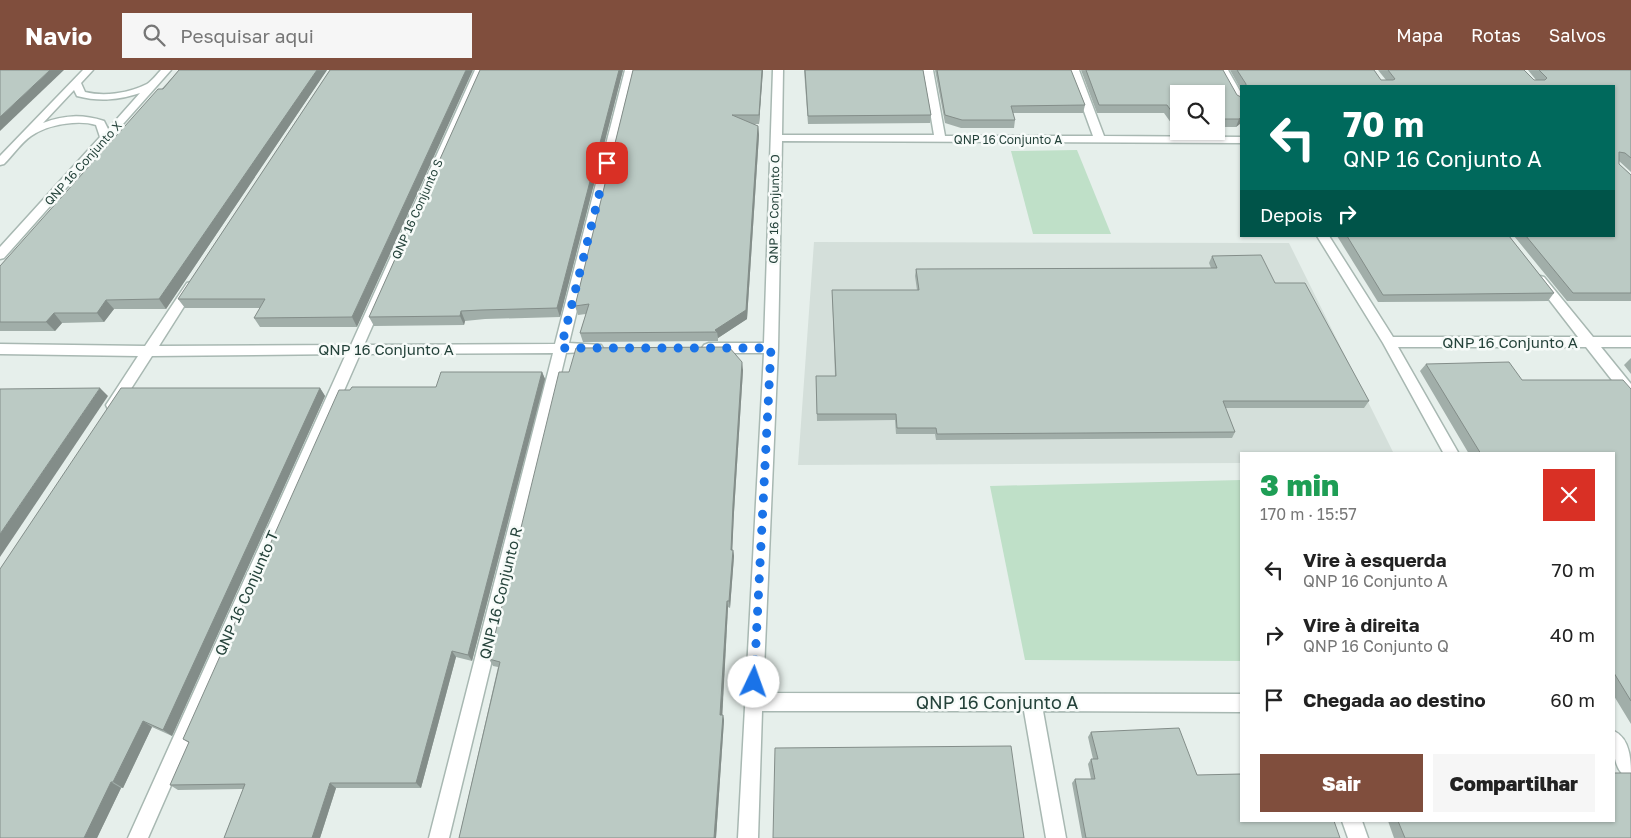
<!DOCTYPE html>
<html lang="pt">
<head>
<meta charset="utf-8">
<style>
	:root { --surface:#fff; --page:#f6f6f6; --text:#222; --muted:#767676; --accent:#804e3d }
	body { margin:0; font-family:"Golos Text",sans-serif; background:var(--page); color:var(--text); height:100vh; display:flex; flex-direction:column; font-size:19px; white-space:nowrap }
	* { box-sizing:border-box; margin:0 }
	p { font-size:16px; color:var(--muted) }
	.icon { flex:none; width:28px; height:28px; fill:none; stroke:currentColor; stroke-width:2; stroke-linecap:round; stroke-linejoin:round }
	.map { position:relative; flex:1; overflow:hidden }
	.drawer { position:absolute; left:1240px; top:382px; width:375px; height:370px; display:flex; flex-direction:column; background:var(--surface); border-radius:0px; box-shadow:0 1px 4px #0004 }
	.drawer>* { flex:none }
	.hud { position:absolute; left:1240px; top:15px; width:375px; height:152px; border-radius:0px; box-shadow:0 1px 4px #0004; background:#00695c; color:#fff; overflow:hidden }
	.controls { position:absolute; left:1170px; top:15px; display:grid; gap:10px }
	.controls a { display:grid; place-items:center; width:55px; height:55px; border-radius:0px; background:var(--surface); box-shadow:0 1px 4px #0004; font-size:25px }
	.pin { position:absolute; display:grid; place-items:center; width:42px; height:42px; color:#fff; margin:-21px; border-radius:10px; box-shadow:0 2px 8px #0006 }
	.me { position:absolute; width:55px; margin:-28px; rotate:3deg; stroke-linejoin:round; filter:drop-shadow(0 0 4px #0008) }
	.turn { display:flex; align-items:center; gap:18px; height:105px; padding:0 20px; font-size:22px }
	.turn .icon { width:65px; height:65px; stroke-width:2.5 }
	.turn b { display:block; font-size:35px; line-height:42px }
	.then { display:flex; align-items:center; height:48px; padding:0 20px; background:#0003; gap:10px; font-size:19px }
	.round { display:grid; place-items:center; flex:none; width:52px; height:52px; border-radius:0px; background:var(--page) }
	.headline { display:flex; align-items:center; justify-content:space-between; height:85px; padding:0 20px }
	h1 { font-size:30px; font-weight:800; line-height:38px; color:#1e9e55 }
	.primary-button { display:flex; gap:10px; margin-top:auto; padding:10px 20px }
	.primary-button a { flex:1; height:58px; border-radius:0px; background:var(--accent); color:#fff; font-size:20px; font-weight:800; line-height:58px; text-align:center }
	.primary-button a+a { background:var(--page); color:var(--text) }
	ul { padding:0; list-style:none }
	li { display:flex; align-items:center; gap:15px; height:65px; padding:0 20px }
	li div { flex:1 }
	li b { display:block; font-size:19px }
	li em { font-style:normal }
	header { display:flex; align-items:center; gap:30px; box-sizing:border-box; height:70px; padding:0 25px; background:var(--accent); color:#fff }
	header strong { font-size:24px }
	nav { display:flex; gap:28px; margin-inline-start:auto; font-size:18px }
	.search { width:350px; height:45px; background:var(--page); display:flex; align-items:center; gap:12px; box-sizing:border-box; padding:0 18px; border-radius:0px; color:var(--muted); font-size:19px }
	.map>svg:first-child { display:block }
</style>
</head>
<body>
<header>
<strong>Navio</strong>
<div class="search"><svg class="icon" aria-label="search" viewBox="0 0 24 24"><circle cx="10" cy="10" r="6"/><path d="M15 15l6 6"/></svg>Pesquisar aqui</div>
<nav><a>Mapa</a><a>Rotas</a><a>Salvos</a></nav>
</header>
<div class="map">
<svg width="1631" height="768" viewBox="0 0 1631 768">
	<rect width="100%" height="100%" fill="#e6efeb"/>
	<path fill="#d4dfda" d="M814,172l475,1 105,211h-153v9l-443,2z"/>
	<g fill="#bfe0c8">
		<path d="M1077,80l34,84h-78l-22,-83z"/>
		<path d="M1241,410v181l-216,-1 -35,-174z"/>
	</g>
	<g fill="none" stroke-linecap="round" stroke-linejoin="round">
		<g stroke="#a8b8b2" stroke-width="3">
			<g id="minor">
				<path d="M83,0h10l-12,13 4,9c20,5 44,1 62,-8 5,-3 10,-10 14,-14h10l-167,188 -4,1v-12l100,-110 -4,-12c-18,-6 -50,0 -65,11 -10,7 -18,19 -27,28l-4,1v-9zM74,20l3,6c23,6 41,4 63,-3l-32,36 -4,-8c-22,-7 -40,-6 -61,2z"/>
				<path d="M475,0h10l-121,275 191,-1 70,-274h10l-66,273 32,2 2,3 -2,3 -35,2 -117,485h-20l124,-485 -193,1 -212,484h-20l218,-484 -194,2 -34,53 -5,1 -5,-1 -2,-4 32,-49 -138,-2v-10l145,2 42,-63 4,-1 6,4 -38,60 192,-1z"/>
				<path d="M773,0h10l-1,65h152l-11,-65h10l12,66h148l-24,-66h10l25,66 137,1v6l-459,-2 -4,207 -15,345 478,1v18l-198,-1 23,127h-20l-22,-127h-262l-4,127h-20l26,-485h-55l-5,-2 -2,-3 2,-3 5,-2h55z"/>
				<path d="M1218,0h10l13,23v12l-5,-3z"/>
				<path d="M1317,166h12l64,101h185l-44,-57 6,-4 4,1 49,60h38v10h-30l30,37v15l-5,-1 -40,-51h-188l61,107h-15l-61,-111z"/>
				<path d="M1614,661c17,8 17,31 17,49 -19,-8 -18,-32 -17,-49z"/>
				<path d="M1342,751h20l6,17h-20z"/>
			</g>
		</g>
		<use href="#minor" fill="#fff" fill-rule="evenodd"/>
	</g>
	<g fill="#a1aea9">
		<path d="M179,0h148l-161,239h-52l-10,13 -42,1 -7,8h-55v-65z"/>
		<path d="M330,0l27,257h-97l-6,-9 6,-10h-75l-7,-9z"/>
		<path d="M480,0h143l-63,247 -75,2 -20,2 -1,4 -90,1 -5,-9z"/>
		<path d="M633,0h130l-4,54h-5l4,2 1,9 -12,184 -29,19v3l-135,1 -3,-9 6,-19 -8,1 -3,-9z"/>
		<path d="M804,0h119l8,45 -1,8 -122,1z"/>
		<path d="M935,0h136l14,35 -2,8h-70l2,7 -1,8h-53l-16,-5z"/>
		<path d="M1081,0h142l18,53 -5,4h-20v-33h-37v33h-5l-10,-14h-67z"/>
		<path d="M1230,0h144l7,10h5l-8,-10h146l10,10h2l-8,-10h103v102l-12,-11v3l12,11v126h-64l-53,-65h100v-150h-373v4z"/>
		<path d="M1337,166h172l45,57 -6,8 -170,1z"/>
		<path d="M1212,186l63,27 94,118 -5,7h-139l10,24 -3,6 -296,2 -1,-6h-39l-1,-14 -78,1 -1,-45h19l-3,-86h85l-2,-14 1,-7 295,-1 -2,-5z"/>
		<path d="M1631,288v16l-7,-9z"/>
		<path d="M1426,294l96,16 109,9v335l-17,-28v-242h-145l-49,-83z"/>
		<path d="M743,300l-9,142 -2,38h1l1,6 -4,52 -2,-1 -6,108h1l1,5 -8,118h-257l39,-171 -5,-1 -4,-7 80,-287z"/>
		<path d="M542,302l3,7 -73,282 -16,-4 -35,131h-85l-16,50h-96l19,-49 -65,1 -8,-5 19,-42 -6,-4 167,-349 86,-3z"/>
		<path d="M320,318l5,8 -153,340 -20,-9 -29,61h-2l-24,50h-97z"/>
		<path d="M1091,662l106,43 143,63h-258l-10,-55 3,-4h16l-3,-15 3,-5h2l-5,-22z"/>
		<path d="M1388,751h226l17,17h-237z"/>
	</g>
	<g fill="#838d89">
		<path d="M50,0h14l-64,61v-14z"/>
		<path d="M317,0h10l-161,239 -7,-10z"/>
		<path d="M466,0h7l-116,257 -5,-10z"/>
		<path d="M619,0h4l-63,247 -3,-9z"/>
		<path d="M762,0h1l-4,54v-9z"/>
		<path d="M1241,47v6l-5,4 3,-8z"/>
		<path d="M758,56l1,9 -12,184 -29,19 -1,-6 -2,-2z"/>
		<path d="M106,230l8,9 -10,13 -7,-9z"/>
		<path d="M461,241l4,10 -1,4 -4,-9z"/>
		<path d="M54,243l8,10 -7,8 -9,-9z"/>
		<path d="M742,292l1,8 -9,142 -2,45 -1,-7 2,-46z"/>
		<path d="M542,302l3,7 -73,282 -4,-6z"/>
		<path d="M100,318l8,8 -108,161v-23z"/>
		<path d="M320,318l5,8 -153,340 -9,-6z"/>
		<path d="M733,480l1,6 -4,52 -1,-7z"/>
		<path d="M727,531l1,6 -6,114 -2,-6z"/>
		<path d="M452,581l4,6 -35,131 -5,-5z"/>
		<path d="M723,645l1,5 -8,118h-2z"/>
		<path d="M143,651l9,6 -29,61 -10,-6z"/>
		<path d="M111,712l10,6 -24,50h-13z"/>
		<path d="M330,713l6,5 -16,50h-8z"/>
	</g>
	<g fill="#bbcac4" stroke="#838d89">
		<path d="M0,0h50l-50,47z"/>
		<path d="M179,0h138l-158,229 -53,1 -9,13h-43l-8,9h-46v-56l158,-177h5z"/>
		<path d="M330,0h136l-114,247 -98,1 11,-19h-87z"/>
		<path d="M480,0h139l-62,238 -76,2 -20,1 -1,5 -91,1z"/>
		<path d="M633,0h129l-3,45h-27l26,11 -12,184 -31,20 2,2 -137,1 9,-29 -14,2z"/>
		<path d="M805,0h118l8,45 -123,1z"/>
		<path d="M937,0h134l14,35 -74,1 4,14h-53l-17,-5z"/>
		<path d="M1086,0h137l14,25 4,2v20l-2,2h-23v-25h-37v25h-2l-10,-14h-68z"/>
		<path d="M1237,0h137l7,10h12l2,-1 -7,-9h136l10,10h11l2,-2 -8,-8h92v88l-6,-5 -6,-1v12l12,11v118h-58l-47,-57h88v-150h-368v-2z"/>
		<path d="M1347,166h162l45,57 -171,2z"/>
		<path d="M1261,185l14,28h30l64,118h-146l12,31 -298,2 -1,-6h-39l-1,-14h-79l-1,-38h20l-4,-86h87l-3,-21 301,-1 -5,-12z"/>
		<path d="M729,277l13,15 -9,142 -2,46h2l-4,51h-2l-7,114h3l-9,123h-255l41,-176 -11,-3 70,-287h10l7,-24z"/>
		<path d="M1509,292l13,18h101l8,9v312l-17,-28v-219h-133l-55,-90z"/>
		<path d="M441,302h101l-74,283 -16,-4 -36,132h-86l-18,55h-88l21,-54 -75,1 19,-43 -6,-3 156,-349h11l2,-3h84z"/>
		<path d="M100,318l-100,146v-145z"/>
		<path d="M121,318h199l-157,342 -20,-9 -30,61h-2l-27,56h-84v-269z"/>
		<path d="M1179,658l18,47 44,-1v47h93l6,17h-254l-11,-59h20l-4,-20h7l-7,-27z"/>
		<path d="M1011,676l13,92h-251l2,-90z"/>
		<path d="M1614,703h17v65h-226l-7,-17h216z"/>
	</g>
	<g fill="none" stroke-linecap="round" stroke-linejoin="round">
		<path stroke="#1a73e8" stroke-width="9" stroke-dasharray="0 16.2" d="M607,93l-46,185h210l-17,334"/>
	</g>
	<g text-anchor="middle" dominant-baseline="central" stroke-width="5" stroke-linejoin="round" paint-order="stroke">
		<g font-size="12" fill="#24423a" stroke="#f7fbf9">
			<text x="1008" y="69">QNP 16 Conjunto A</text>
			<text transform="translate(83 93) rotate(-48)">QNP 16 Conjunto X</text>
			<text transform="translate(417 139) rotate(-66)">QNP 16 Conjunto S</text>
			<text transform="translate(774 139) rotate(-89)">QNP 16 Conjunto O</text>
		</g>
		<g font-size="15" fill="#24423a" stroke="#f7fbf9">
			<text x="1510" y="272">QNP 16 Conjunto A</text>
			<text x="386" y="279">QNP 16 Conjunto A</text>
			<text transform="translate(246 523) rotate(-66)">QNP 16 Conjunto T</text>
			<text transform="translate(500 523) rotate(-76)">QNP 16 Conjunto R</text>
		</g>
		<g font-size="18" fill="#24423a" stroke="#f7fbf9">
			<text x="997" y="632">QNP 16 Conjunto A</text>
		</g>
	</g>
</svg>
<div class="controls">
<a><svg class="icon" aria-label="search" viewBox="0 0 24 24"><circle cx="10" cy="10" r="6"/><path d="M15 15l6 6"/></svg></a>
</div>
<div class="pin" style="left:607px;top:93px;background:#d93025"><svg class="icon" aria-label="arrive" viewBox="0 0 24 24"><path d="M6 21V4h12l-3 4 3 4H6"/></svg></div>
<svg class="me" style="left:754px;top:612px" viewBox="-20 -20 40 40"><circle r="19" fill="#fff"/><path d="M0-13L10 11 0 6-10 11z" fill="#1a73e8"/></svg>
<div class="hud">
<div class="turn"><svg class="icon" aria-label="left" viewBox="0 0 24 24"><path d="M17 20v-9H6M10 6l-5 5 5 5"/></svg><div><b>70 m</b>QNP 16 Conjunto A</div></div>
<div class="then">Depois<svg class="icon" aria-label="right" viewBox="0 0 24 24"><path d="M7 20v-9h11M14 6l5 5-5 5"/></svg></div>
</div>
<section class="drawer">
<div class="headline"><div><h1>3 min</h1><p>170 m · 15:57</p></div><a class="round" style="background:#d93025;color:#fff"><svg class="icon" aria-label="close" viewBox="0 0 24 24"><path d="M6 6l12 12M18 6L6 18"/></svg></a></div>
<ul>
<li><svg class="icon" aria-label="left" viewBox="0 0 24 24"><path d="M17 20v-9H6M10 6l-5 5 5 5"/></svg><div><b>Vire à esquerda</b><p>QNP 16 Conjunto A</p></div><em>70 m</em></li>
<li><svg class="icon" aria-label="right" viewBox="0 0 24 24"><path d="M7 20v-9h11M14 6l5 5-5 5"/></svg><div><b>Vire à direita</b><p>QNP 16 Conjunto Q</p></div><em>40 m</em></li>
<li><svg class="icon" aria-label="arrive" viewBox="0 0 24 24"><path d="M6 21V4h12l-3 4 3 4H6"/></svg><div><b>Chegada ao destino</b></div><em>60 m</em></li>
</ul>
<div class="primary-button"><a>Sair</a><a>Compartilhar</a></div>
</section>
</div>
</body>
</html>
